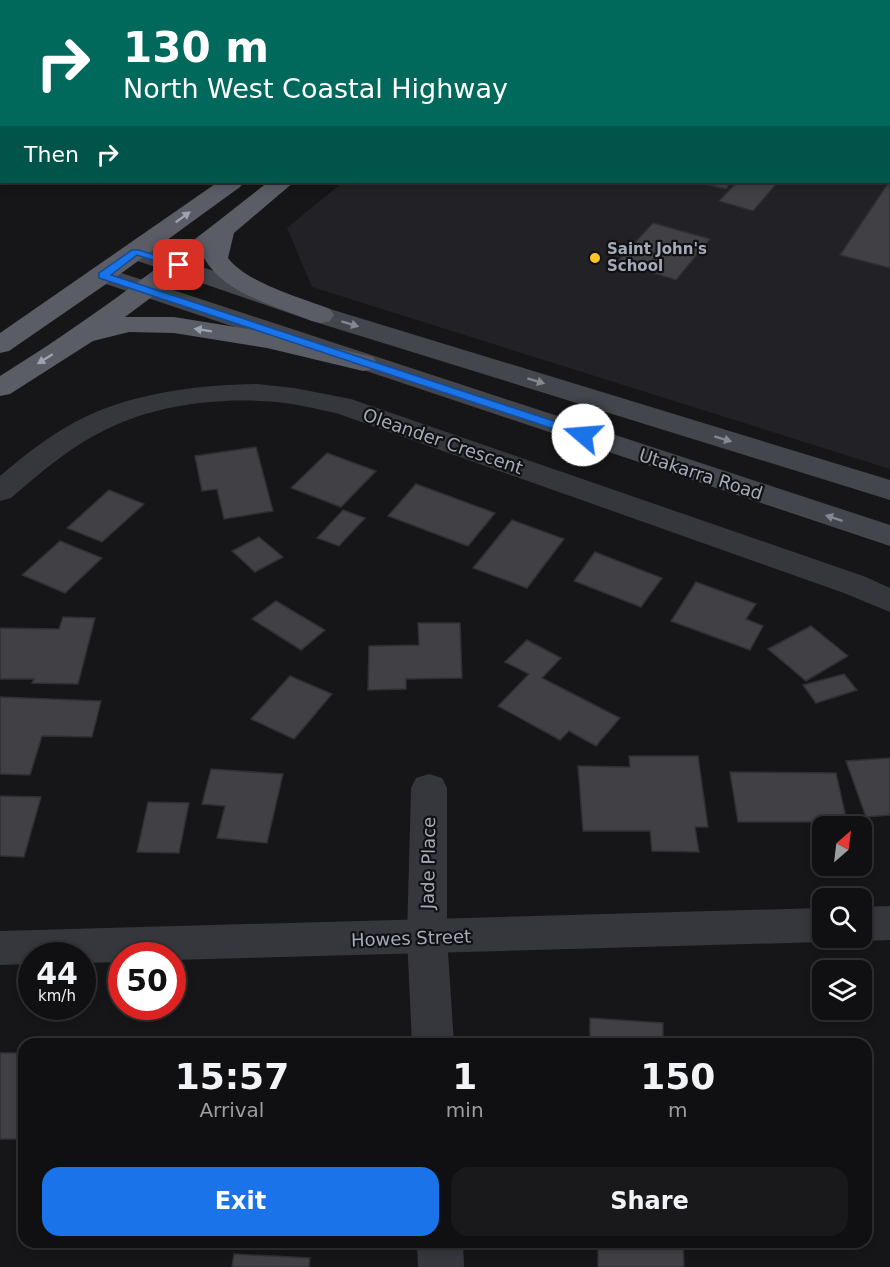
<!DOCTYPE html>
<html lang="en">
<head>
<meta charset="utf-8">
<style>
	:root { --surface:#101012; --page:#19191b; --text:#f1f3f6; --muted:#9c9d9f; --line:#303032; --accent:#1a73e8 }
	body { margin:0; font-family:"DejaVu Sans",sans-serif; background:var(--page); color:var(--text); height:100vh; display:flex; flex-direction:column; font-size:22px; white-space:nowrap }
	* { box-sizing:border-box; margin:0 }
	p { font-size:20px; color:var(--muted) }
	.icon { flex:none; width:33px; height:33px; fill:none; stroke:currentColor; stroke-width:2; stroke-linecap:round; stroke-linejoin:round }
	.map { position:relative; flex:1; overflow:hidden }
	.sheet { position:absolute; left:18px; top:1038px; width:854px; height:210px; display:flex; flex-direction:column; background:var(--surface); border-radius:18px; box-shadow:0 3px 9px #0003,0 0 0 2px var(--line) }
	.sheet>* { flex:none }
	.hud { position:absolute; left:0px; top:0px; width:891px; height:183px; box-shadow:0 3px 9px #0003,0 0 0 2px var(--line); background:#00695c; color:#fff; overflow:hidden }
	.needle { width:39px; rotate:28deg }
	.buttons { position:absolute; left:812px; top:816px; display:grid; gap:12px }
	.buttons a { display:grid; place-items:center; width:60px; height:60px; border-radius:12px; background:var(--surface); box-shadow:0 3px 9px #0003,0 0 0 2px var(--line); font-size:30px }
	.speed { position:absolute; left:18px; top:942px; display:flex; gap:12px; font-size:30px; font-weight:700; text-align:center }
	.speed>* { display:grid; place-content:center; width:78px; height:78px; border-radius:50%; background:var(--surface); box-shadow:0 3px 9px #0003,0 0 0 2px var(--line); line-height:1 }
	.speed small { font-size:15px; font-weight:400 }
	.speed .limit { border:9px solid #d22; background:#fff; color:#111 }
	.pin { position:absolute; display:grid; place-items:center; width:51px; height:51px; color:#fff; margin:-26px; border-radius:12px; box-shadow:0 3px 9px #0006 }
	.me { position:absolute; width:66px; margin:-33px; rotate:288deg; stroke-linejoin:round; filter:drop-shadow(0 0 4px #0008) }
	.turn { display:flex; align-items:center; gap:21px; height:126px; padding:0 24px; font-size:27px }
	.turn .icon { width:78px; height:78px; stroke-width:2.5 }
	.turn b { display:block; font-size:42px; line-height:51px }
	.then { display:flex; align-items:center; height:57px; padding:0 24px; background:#0003; gap:12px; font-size:22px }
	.eta { display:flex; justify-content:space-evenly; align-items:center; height:102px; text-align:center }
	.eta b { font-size:36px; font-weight:700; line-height:42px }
	.action { display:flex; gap:12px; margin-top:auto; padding:12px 24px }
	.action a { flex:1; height:69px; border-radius:18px; background:var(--accent); color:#fff; font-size:24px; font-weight:700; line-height:69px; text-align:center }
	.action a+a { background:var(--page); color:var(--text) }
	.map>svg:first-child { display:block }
</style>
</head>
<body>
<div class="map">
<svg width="890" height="1267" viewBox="0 0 890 1267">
	<rect width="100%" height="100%" fill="#161618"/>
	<path fill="#222125" d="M890,105v364l-578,-182 -25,-59 56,-46h547z"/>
	<g fill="#404045" stroke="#302f34" stroke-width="1.5">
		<path d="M890,181v87l-50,-13 49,-73z"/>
		<path d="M696,182h35l-5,7z"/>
		<path d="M737,182h41l-25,29 -34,-10z"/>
		<path d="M653,223l57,16 -34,41 -59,-18z"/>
		<path d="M256,447l17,64 -49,8 -7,-30 -15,2 -7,-35z"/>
		<path d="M327,453l49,18 -35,36 -50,-19z"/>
		<path d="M416,484l79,29 -27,33 -80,-30z"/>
		<path d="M109,490l35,14 -42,38 -35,-14z"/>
		<path d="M343,510l22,8 -26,28 -22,-8z"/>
		<path d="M512,520l52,19 -37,49 -54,-20z"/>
		<path d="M259,537l24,20 -28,15 -23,-21z"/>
		<path d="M60,541l42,17 -37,35 -43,-18z"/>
		<path d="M595,552l67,26 -21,29 -67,-26z"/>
		<path d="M696,582l60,22 -10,15 17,7 -13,24 -79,-29z"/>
		<path d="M276,601l49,29 -24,20 -49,-31z"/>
		<path d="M63,617l32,1 -17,66 -46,-1 2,-4h-34v-51l59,1z"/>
		<path d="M418,623h42l2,55 -56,1v10l-38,1 1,-44 50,-1z"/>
		<path d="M811,626l37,30 -42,25 -38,-32z"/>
		<path d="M527,640l34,18 -19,20 78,40 -24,28 -27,-15 -9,9 -62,-34 31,-32 -24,-12z"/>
		<path d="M844,674l13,16 -41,13 -13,-18z"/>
		<path d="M290,676l42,18 -38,45 -43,-20z"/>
		<path d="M0,697l50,2 51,2 -9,36 -50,-1 -12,39 -30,-1z"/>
		<path d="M629,756h69l10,71h-13l4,25 -47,-1 -2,-20h-67l-5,-65 52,1z"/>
		<path d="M890,758v57l-24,2 -20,-56z"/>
		<path d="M211,769l72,5 -16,69 -50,-5 8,-32 -23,-2z"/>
		<path d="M730,772l106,1 11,49h-109z"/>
		<path d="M0,796l41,1 -17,60 -24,-1z"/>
		<path d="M148,802l41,1 -10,50 -42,-1z"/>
		<path d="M590,1018l73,5v21h-73z"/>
		<rect x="0" y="1053" width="24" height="86"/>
		<path d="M598,1242h85l1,25h-86z"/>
		<path d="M234,1254l76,4 -1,9h-77z"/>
	</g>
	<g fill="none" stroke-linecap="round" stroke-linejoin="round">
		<g fill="#36373d" fill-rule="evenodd">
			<rect x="630" y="0" width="20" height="2"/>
			<path d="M257,384l37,4 57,11 515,178 24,11v24l-46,-19 -508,-180c-20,-4 -39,-9 -59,-11 -56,-5 -119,2 -170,27 -36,17 -66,43 -96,69l-11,3v-25c27,-23 55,-45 87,-60 52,-24 113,-31 170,-32z"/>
			<path d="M429,774l13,4 5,10v149l7,107h-42l-5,-107 4,-149 5,-10z"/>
			<path d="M417,1242h46l1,25h-46z"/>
		</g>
		<g fill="#36373d" fill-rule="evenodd">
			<path d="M890,906v34l-29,1 -9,-3h9v-31z"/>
			<path d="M822,908v30h12l-12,4 -650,18v-4h-50v6l-40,1v-7h-50v8l-32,1v-34z"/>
		</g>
		<g fill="#44464d" fill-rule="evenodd">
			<path d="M135,245l195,64 560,171v20l-578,-179 -186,-64 -3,-5 3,-5z"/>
			<path d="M103,267l787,258v21l-796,-266 -4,-5 4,-5z"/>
		</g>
		<g fill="#5a5c66" fill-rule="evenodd">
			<path d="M479,0h20l-20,2z"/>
			<path d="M218,182h26l-4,5 -128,93 -103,71 -9,2v-20z"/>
			<path d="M268,182h26l-60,51 -6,25c19,25 74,40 102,51l4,6 -4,6 -9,2 -9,-2c-36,-15 -88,-27 -108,-63l-79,59h49l93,15 106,25 4,6 -4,6 -10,2 -96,-23 -93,-15 -45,-1 -36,9 -83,53 -10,2v-20c95,-59 181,-125 268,-194z"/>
		</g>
	</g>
	<defs><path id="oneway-solid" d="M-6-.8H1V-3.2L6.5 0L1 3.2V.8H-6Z" transform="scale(1.5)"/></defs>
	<g fill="#9ea3b1">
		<use href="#oneway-solid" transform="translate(183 217) rotate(-36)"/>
		<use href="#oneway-solid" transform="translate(203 330) rotate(-171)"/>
		<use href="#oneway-solid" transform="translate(45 359) rotate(148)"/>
	</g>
	<g fill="#848893">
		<use href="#oneway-solid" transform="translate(350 324) rotate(17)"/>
		<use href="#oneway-solid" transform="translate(536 381) rotate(17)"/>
		<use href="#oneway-solid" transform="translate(723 439) rotate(17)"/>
		<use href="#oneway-solid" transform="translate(834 518) rotate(-162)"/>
	</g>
	<path fill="#1a73e8" stroke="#114b97" stroke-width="1.5" d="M132,250h7l45,15 -5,3 -42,-13 -26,20 476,157 2,3 -2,2h-9l-479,-159v-5z"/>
	<circle fill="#ffc726" stroke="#111113" stroke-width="2" cx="595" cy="258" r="6"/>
	<g text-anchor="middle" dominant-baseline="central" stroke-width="4.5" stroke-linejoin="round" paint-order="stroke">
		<g font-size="15" font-weight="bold" fill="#a6abb9" stroke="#111113" text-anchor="start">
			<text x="607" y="249">Saint John's<tspan x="607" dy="17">School</tspan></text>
		</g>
		<g font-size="18" fill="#a6abb9" stroke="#111113">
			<text transform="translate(443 441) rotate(19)">Oleander Crescent</text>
			<text transform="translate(701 474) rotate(18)">Utakarra Road</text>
			<text transform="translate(428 863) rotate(-89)">Jade Place</text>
			<text transform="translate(411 938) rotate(-2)">Howes Street</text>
		</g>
	</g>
</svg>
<div class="buttons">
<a><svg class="needle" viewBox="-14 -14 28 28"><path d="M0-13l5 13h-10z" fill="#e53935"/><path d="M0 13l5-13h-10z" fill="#9c9d9f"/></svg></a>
<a><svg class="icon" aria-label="search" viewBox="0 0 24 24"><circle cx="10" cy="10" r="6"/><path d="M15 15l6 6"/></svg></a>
<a><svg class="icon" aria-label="layers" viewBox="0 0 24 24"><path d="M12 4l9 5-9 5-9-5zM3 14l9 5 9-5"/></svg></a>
</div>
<div class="speed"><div>44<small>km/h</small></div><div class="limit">50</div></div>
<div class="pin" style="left:179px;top:265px;background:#d93025"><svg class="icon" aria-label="arrive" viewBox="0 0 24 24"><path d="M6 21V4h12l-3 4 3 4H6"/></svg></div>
<svg class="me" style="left:583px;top:435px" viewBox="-20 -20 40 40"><circle r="19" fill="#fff"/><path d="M0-13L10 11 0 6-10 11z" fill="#1a73e8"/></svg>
<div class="hud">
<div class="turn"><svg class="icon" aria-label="right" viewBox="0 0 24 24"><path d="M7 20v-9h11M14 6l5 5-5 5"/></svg><div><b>130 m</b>North West Coastal Highway</div></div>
<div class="then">Then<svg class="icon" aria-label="right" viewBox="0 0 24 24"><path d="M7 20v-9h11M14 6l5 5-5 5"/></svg></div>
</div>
<section class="sheet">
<div class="eta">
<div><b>15:57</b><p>Arrival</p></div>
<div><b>1</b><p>min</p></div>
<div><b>150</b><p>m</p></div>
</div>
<div class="action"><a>Exit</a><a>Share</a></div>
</section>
</div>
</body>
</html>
